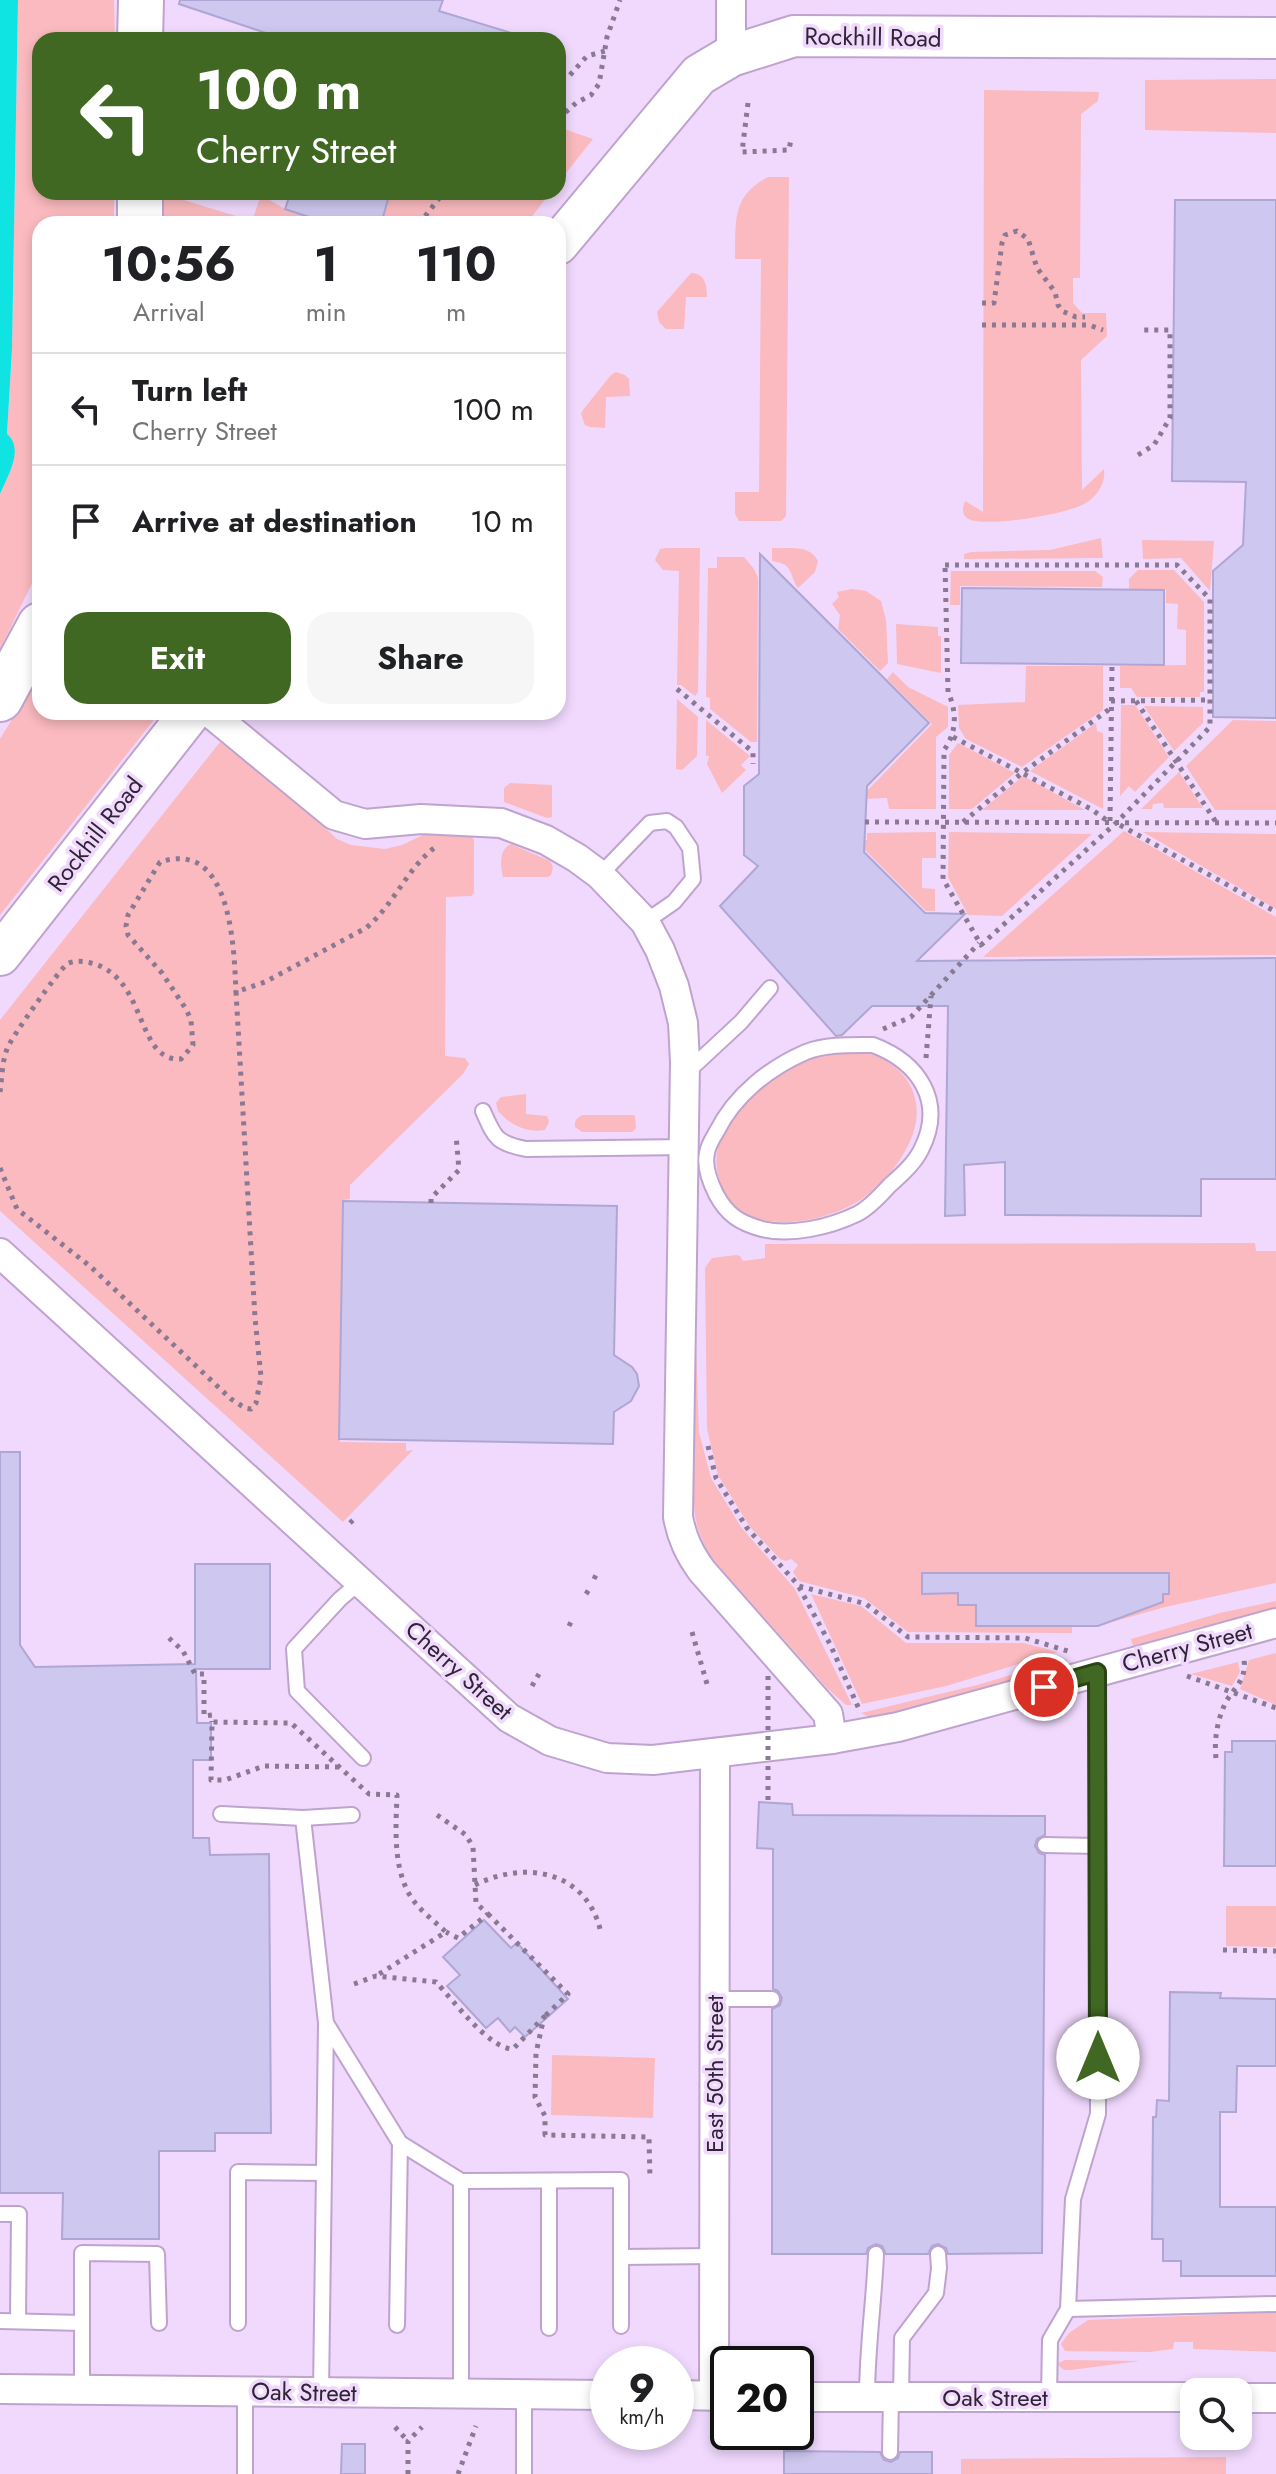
<!DOCTYPE html>
<html lang="en">
<head>
<meta charset="utf-8">
<style>
	:root { --surface:#fff; --page:#f6f6f6; --text:#202124; --muted:#757577; --line:#e0e0e0; --accent:#416822 }
	body { margin:0; font-family:Jost,sans-serif; background:var(--page); color:var(--text); height:100vh; display:flex; flex-direction:column; font-size:30px; white-space:nowrap }
	* { box-sizing:border-box; margin:0 }
	p { font-size:26px; color:var(--muted) }
	.icon { flex:none; width:44px; height:44px; fill:none; stroke:currentColor; stroke-width:2; stroke-linecap:round; stroke-linejoin:round }
	.map { position:relative; flex:1; overflow:hidden }
	.details { position:absolute; left:32px; top:216px; width:534px; height:504px; display:flex; flex-direction:column; background:var(--surface); border-radius:24px; box-shadow:0 4px 12px #0003 }
	.details>* { flex:none }
	.hud { position:absolute; left:32px; top:32px; width:534px; height:168px; border-radius:24px; box-shadow:0 4px 12px #0003; background:#416822; color:#fff; overflow:hidden }
	.controls { position:absolute; left:1180px; top:2378px; display:grid; gap:16px }
	.controls a { display:grid; place-items:center; width:72px; height:72px; border-radius:16px; background:var(--surface); box-shadow:0 4px 12px #0003; font-size:40px }
	.speed { position:absolute; left:590px; top:2346px; display:flex; gap:16px; font-size:40px; font-weight:700; text-align:center }
	.speed>* { display:grid; place-content:center; width:104px; height:104px; border-radius:50%; background:var(--surface); box-shadow:0 4px 12px #0003; line-height:1 }
	.speed small { font-size:20px; font-weight:400 }
	.speed .limit { border:4px solid #111; border-radius:12px; background:#fff; color:#111 }
	.pin { position:absolute; display:grid; place-items:center; width:68px; height:68px; color:#fff; margin:-34px; border:4px solid #fff; border-radius:50%; box-shadow:0 2px 8px #0007 }
	.me { position:absolute; width:88px; margin:-44px; rotate:0deg; stroke-linejoin:round; filter:drop-shadow(0 0 6px #0008) }
	.turn { display:flex; align-items:center; gap:28px; height:168px; padding:0 32px; font-size:36px }
	.turn .icon { width:104px; height:104px; stroke-width:2.5 }
	.turn b { display:block; font-size:56px; line-height:68px }
	.eta { display:flex; justify-content:space-evenly; align-items:center; height:136px; text-align:center }
	.eta b { font-size:48px; font-weight:700; line-height:56px }
	.primary-button { display:flex; gap:16px; margin-top:auto; padding:16px 32px }
	.primary-button a { flex:1; height:92px; border-radius:24px; background:var(--accent); color:#fff; font-size:32px; font-weight:700; line-height:92px; text-align:center }
	.primary-button a+a { background:var(--page); color:var(--text) }
	ul { padding:0; list-style:none }
	li { display:flex; align-items:center; gap:24px; height:112px; padding:0 32px; border-top:2px solid var(--line) }
	li div { flex:1 }
	li b { display:block; font-size:30px }
	li em { font-style:normal }
	.map>svg:first-child { display:block }
</style>
</head>
<body>
<div class="map">
<svg width="1276" height="2474" viewBox="0 0 1276 2474">
	<rect width="100%" height="100%" fill="#f0d9fd"/>
	<g fill="#fbbabf">
		<path d="M18,0h96l1,40h-75v152h74v32h-74v343l-40,82v-155l13,-31 -6,-28 5,-86z"/>
		<path d="M1276,79v54l-131,-3v-50z"/>
		<path d="M984,90l115,2 -1,9 -17,13 -1,164h-7v25l9,10h24l1,23 -26,24 1,130 22,-21c2,14 -7,28 -20,35 -17,10 -103,25 -117,14 -6,-5 -4,-11 -2,-17l18,11z"/>
		<path d="M558,127l35,12 -35,44z"/>
		<path d="M768,177h21l-3,339 -5,5h-42l-4,-7v-22h24l2,-233h-26c1,-37 -4,-63 33,-82z"/>
		<path d="M390,192h161l-25,32h-145z"/>
		<path d="M161,193l91,28 9,-26 24,14 45,15h-169z"/>
		<path d="M691,273c14,1 16,11 16,24h-21l-2,32h-18l-7,-7 -2,-10z"/>
		<path d="M616,372l9,3 4,4 1,17 -24,1 -1,31 -15,-1 -5,-2 -4,-11 2,-4 28,-35z"/>
		<path d="M1101,538l2,20 -139,1v-5l7,-2 79,-2z"/>
		<path d="M1142,540l72,1 -4,50 -29,-33 -38,1z"/>
		<path d="M666,548h34l-2,144 -3,4 -14,-11h-4l2,-114 -16,-1 -8,-10 5,-11z"/>
		<path d="M772,548c18,1 37,-4 46,13l-3,11 -17,16c-10,-14 -3,-24 -26,-27z"/>
		<path d="M717,557h27l10,12 4,9 -1,164h-6l-41,-33v-11l-4,-1 2,-129h9z"/>
		<path d="M1138,570h36l30,32v90h-4v5h-63l-6,-9h-11v-22l66,-1v-35l-9,-1 1,-25 -12,-1v-14h-37v-10z"/>
		<path d="M951,571h144l8,6 -1,10 -142,-1v19h-10z"/>
		<path d="M852,589l14,2 15,10 5,19 2,43 -8,8 -42,-42 2,-14 -8,-11 7,-7 -2,-5z"/>
		<path d="M896,624l42,3v9h3v37l-44,-9z"/>
		<path d="M1026,666h77v44l-81,57 -56,-28 -7,-11 -1,-23 67,-3z"/>
		<path d="M893,672l15,15 40,20v20l-12,10v72h-47l-2,-11 -23,1v-5l68,-70 -45,-45z"/>
		<path d="M40,673v39h120l-160,203v-176z"/>
		<path d="M677,699l21,18 -1,39 -15,14 -6,-1z"/>
		<path d="M1121,705h14l34,52 -34,35 -6,-6 -9,10z"/>
		<path d="M1144,706l59,1v16l-29,28z"/>
		<path d="M706,720l44,36 -9,9 5,5 -24,23 -15,-29 2,-8h-3z"/>
		<path d="M1233,720l43,1v89h-61l-29,-44z"/>
		<path d="M1096,723l1,8 6,2v76l-73,-38z"/>
		<path d="M220,742l84,66 33,31 14,6 34,4 17,-4 29,-14 38,1 5,8v53l-3,3 -25,1 -1,159 20,2 4,6 -6,10 -113,111v14l-8,1 -2,242 66,1v8l7,-1 -70,72 -343,-311v-191z"/>
		<path d="M958,743l57,30 -43,36h-23v-54z"/>
		<path d="M1179,772l24,36h-39l-1,-5 -10,1 -1,5h-11z"/>
		<path d="M1023,776l62,34h-103z"/>
		<path d="M510,783l42,2v32l-5,1 -43,-16v-14z"/>
		<path d="M1124,831l152,86v38l-293,2z"/>
		<path d="M936,832v26h-14v30l13,1v22h-9l-63,-63 -1,-7 5,-1v-7z"/>
		<path d="M949,832l143,2 -90,82 -34,-1 -20,-38z"/>
		<path d="M1143,832l133,2v75z"/>
		<path d="M511,844l39,17 3,6 -2,8 -3,2h-45c-3,-12 -4,-28 8,-33z"/>
		<path d="M856,1051c36,4 66,32 60,71 -4,25 -26,55 -46,71 -24,19 -59,30 -91,29 -24,-1 -44,-9 -55,-31 -28,-53 27,-106 73,-128 18,-9 40,-11 59,-12z"/>
		<path d="M526,1094v20l21,2 2,6 -4,8c-18,3 -35,-5 -47,-19l-2,-8 5,-6z"/>
		<path d="M583,1115h50l2,1 1,12 -4,4h-50l-7,-5c-1,-6 2,-10 8,-12z"/>
		<path d="M1255,1243l1,8h20v332l-111,24 -67,19h-26v7l-164,-1 -44,-34 -65,-17 -6,-9 5,-7 -7,-6 -5,2 -6,-2 -30,-32 -32,-52 -11,-46 -2,-161 7,-10 24,-3 4,1 3,5 22,-3v-14z"/>
		<path d="M694,1289l5,143 12,46 30,49 54,62 57,116h-6l-18,-16 -114,-128c-13,-20 -19,-35 -20,-58z"/>
		<path d="M811,1594l50,12 45,37h118l34,9 -112,34 -84,18z"/>
		<path d="M1276,1601v9l-87,20 -56,16 -2,-7 89,-26z"/>
		<path d="M1276,1653v52l-36,-16 9,-29z"/>
		<path d="M1066,1659l3,7 -118,34 -72,17h-10l-8,-4 116,-28z"/>
		<path d="M1238,1662l2,10 -8,14 -41,-12z"/>
		<path d="M1226,1906h50v41l-50,-1z"/>
		<path d="M552,2055l103,3 -2,60 -102,-3z"/>
		<path d="M1276,2312v40l-83,-3v-7h-19l-1,7 -23,3 -85,-1 -4,-7 8,-11 19,-13z"/>
		<path d="M1065,2360l75,1 -69,9h-7l-7,-6z"/>
		<path d="M1226,2457v17h-265v-15z"/>
	</g>
	<path fill="#0fe4e2" d="M0,0h18l-6,349 -5,85c18,15 0,43 -7,60z"/>
	<g fill="#cec7ef" stroke="#afa6d6" stroke-width="2">
		<path d="M180,0h263l-4,11 79,24v5h-231l-108,-36z"/>
		<path d="M291,192h99l-9,32h-51l-45,-15z"/>
		<path d="M1175,200h101v518l-63,-1v-146l30,-26 3,-63 -74,-1z"/>
		<path d="M760,554l169,169 -62,63 -3,66 61,61 40,1 -48,47 359,-3v221h-75v37l-196,-1v-53l-41,3 1,50 -20,1 3,-210h-76l-30,29 -6,1 -116,-130 38,-40 -14,-11v-69l15,-12z"/>
		<path d="M962,588l202,2v75l-203,-2z"/>
		<path d="M343,1201l274,5 -3,149 18,12 5,7 2,12 -8,15 -17,11 -1,32 -274,-5z"/>
		<path d="M0,1452h20v193l15,22 160,-3v-100h75v105h-74l1,54h14v37h-18v78h16l1,17 59,-1 2,279h-56v18h-56v88h-97l1,-46h-63z"/>
		<path d="M922,1573h247v21h-6v8l-65,24h-122v-21h-18v-12l-36,1z"/>
		<path d="M1232,1741h44v125h-52l1,-114h7z"/>
		<path d="M759,1802l33,2 1,11 252,1v19l-8,4 -2,7 4,7 6,2 -3,398 -94,1 -2,-6 -8,-4 -6,2 -4,8h-42l-4,-8 -6,-2 -8,4 -2,6h-94v-245l8,-4 2,-7 -4,-7 -5,-2v-140l-16,-1z"/>
		<path d="M484,1920l27,28 6,-5 51,56 -43,38 -10,-10 -5,5 -12,-14 -12,10 -39,-42 13,-11 -17,-18z"/>
		<path d="M1170,1992l51,1 -1,5 56,1v67h-39l-1,46h-16v95h56v69h-95v-15h-18v-22h-11l1,-122h3l1,-17 12,1z"/>
		<path d="M342,2444h23v30h-24z"/>
		<path d="M784,2451l96,1 4,8 7,2 7,-4 2,-6h32v22h-148z"/>
	</g>
	<g fill="none" stroke-linecap="round" stroke-linejoin="round">
		<g stroke="#bfa3cf" stroke-width="18">
			<g id="lane">
				<path d="M600,875l50,-52 17,-2 9,6 14,21 3,31 -19,23 -29,20"/>
				<path d="M873,1045c45,17 73,56 48,105 -7,14 -20,25 -32,36 -9,10 -20,22 -32,28 -27,13 -66,22 -95,15 -22,-6 -35,-14 -46,-35 -6,-12 -12,-28 -9,-41 1,-8 6,-15 10,-22 18,-36 52,-63 89,-79 20,-8 46,-7 67,-7z"/>
				<path d="M685,1074l56,-52 29,-34"/>
				<path d="M483,1111c12,27 13,32 43,38l161,-2"/>
				<path d="M360,1582l-20,17 -46,50 3,42 66,67"/>
				<path d="M221,1814l82,4 23,205 -5,369"/>
				<path d="M303,1818l49,-3"/>
				<path d="M1045,1845l53,1"/>
				<path d="M714,1999h58"/>
				<path d="M326,2023l74,120 61,38"/>
				<path d="M549,2181v147"/>
				<path d="M0,2214h19l-1,107"/>
				<path d="M621,2257l93,-1"/>
				<path d="M1068,2309l208,-5"/>
				<path d="M0,2321l82,2"/>
				<path d="M238,2323v-151l86,1"/>
				<path d="M397,2325l3,-182"/>
				<path d="M82,2390v-137l75,1 2,69"/>
				<path d="M245,2391v83"/>
				<path d="M461,2394v-213l160,-1v146"/>
				<path d="M901,2396l1,-58 34,-45 3,-25 -1,-14"/>
				<path d="M867,2397c0,-48 7,-95 9,-143"/>
				<path d="M1049,2397l1,-57 18,-31 5,-110 25,-85 -1,-442"/>
				<path d="M890,2452l1,-56"/>
				<path d="M524,2474v-80"/>
			</g>
		</g>
		<g stroke="#bfa3cf" stroke-width="32">
			<g id="street">
				<path d="M731,56v-56"/>
				<path d="M209,712l125,103 31,9 56,-5 80,4 45,17 31,18 23,17 45,47 15,28 14,36 9,37 2,39 -7,455c4,21 11,36 24,54l126,143 4,25"/>
				<path d="M0,1253l509,465 41,23 57,17 46,2 179,-21 66,-12 378,-104"/>
				<path d="M0,2389l608,6"/>
				<path d="M676,2395l52,1"/>
				<path d="M714,2396l1,-643"/>
				<path d="M796,2397h398"/>
				<path d="M1238,2398h38"/>
			</g>
		</g>
		<g stroke="#bfa3cf" stroke-width="44">
			<g id="secondary">
				<path d="M558,244l141,-169 32,-19 63,-20 482,2"/>
				<path d="M0,955l191,-243"/>
			</g>
		</g>
		<g stroke="#bfa3cf" stroke-width="48">
			<g id="highway">
				<path d="M140,40l1,-40"/>
				<path d="M140,224v-32"/>
				<path d="M0,699l40,-74"/>
			</g>
		</g>
		<g stroke="#897993" stroke-width="5" stroke-dasharray="4 6" stroke-linecap="butt">
			<path d="M570,75l17,-19 18,-5"/>
			<path d="M748,103l-6,49 47,-2 2,-11"/>
			<path d="M558,119l18,-16 15,-8 8,-11 8,-47 13,-37"/>
			<path d="M318,224l1,-4"/>
			<path d="M419,224l25,-32"/>
			<path d="M982,303h12l8,-60 3,-8 12,-4 11,8 9,29 18,24 3,13 4,6 14,6h9"/>
			<path d="M982,325h107l14,5"/>
			<path d="M1138,455l16,-10 16,-27v-88h-31"/>
			<path d="M945,565h232l33,34v128l-94,96 -135,122 -38,-66 1,-129c13,-18 13,-38 4,-58z"/>
			<path d="M677,689l76,63v12"/>
			<path d="M1111,701l99,-1"/>
			<path d="M1136,701l80,121"/>
			<path d="M953,737l138,72 18,13"/>
			<path d="M1110,821l2,-157"/>
			<path d="M865,822l411,1"/>
			<path d="M963,822l59,-49 89,-65"/>
			<path d="M1120,825l156,87"/>
			<path d="M883,1029l28,-12 68,-74"/>
			<path d="M926,1058l5,-62"/>
			<path d="M0,1092c2,-14 2,-30 7,-43 3,-10 53,-80 60,-85 7,-4 17,-3 24,-1 57,14 44,99 90,96l12,-14 -2,-25 -5,-11 -24,-36 -34,-38 -2,-9 2,-11 32,-53c72,-24 74,87 76,130"/>
			<path d="M0,1168l17,41 74,58 140,132 14,9 6,1 5,-6 5,-26 -6,-59 -19,-326 29,-10 101,-54c29,-24 41,-61 72,-83"/>
			<path d="M431,1203v-5l28,-28 -3,-35"/>
			<path d="M708,1446l8,32 31,50 52,58 67,18 42,33 117,1 46,14"/>
			<path d="M350,1523l7,-7"/>
			<path d="M594,1579l4,-8"/>
			<path d="M799,1587l31,57 29,65"/>
			<path d="M586,1594l4,-6"/>
			<path d="M569,1626l4,-8"/>
			<path d="M692,1632l15,52"/>
			<path d="M169,1638l14,13 12,23h9v42l8,-1v7"/>
			<path d="M1187,1676l89,32"/>
			<path d="M532,1686l7,-12"/>
			<path d="M1216,1758c-2,-17 1,-36 8,-52 7,-17 23,-23 20,-47"/>
			<path d="M339,1767l-75,-1 -39,14h-14l1,-58 79,1 78,71 28,1c-1,30 -4,66 10,95 8,17 25,29 39,42l-70,44"/>
			<path d="M437,1815l29,20 7,12 3,56 12,11 -30,24 -12,-6"/>
			<path d="M475,1885c52,-26 113,-13 126,48"/>
			<path d="M488,1914l80,80 -24,23"/>
			<path d="M1223,1950l53,1"/>
			<path d="M354,1984l22,-8 60,6c17,18 53,67 77,67l31,-32 -8,36 -1,44 10,19v19l104,2 1,42"/>
			<path d="M395,2427l13,14"/>
			<path d="M408,2474v-33l14,-14"/>
			<path d="M458,2474l18,-48"/>
		</g>
		<use href="#lane" stroke="#fff" stroke-width="14"/>
		<use href="#street" stroke="#fff" stroke-width="28"/>
		<use href="#secondary" stroke="#fff" stroke-width="40"/>
		<use href="#highway" stroke="#fff" stroke-width="44"/>
		<path stroke="#897993" stroke-width="5" stroke-dasharray="4 6" stroke-linecap="butt" d="M768,1676v126"/>
	</g>
	<g fill="none" stroke-linecap="round" stroke-linejoin="round">
		<g stroke="#2a4416" stroke-width="20">
			<path id="route" d="M1044,1687l53,-15 1,386"/>
		</g>
		<use href="#route" stroke="#416822" stroke-width="14"/>
	</g>
	<g text-anchor="middle" dominant-baseline="central" stroke-width="7" stroke-linejoin="round" paint-order="stroke">
		<g font-size="24" fill="#2f2435" stroke="#f0d9fd">
			<text transform="translate(873 37) rotate(1)">Rockhill Road</text>
			<text transform="translate(95 834) rotate(-52)">Rockhill Road</text>
			<text transform="translate(1187 1647) rotate(-15)">Cherry Street</text>
			<text transform="translate(459 1670) rotate(42)">Cherry Street</text>
			<text transform="translate(714 2074) rotate(-90)">East 50th Street</text>
			<text transform="translate(304 2392) rotate(1)">Oak Street</text>
			<text x="995" y="2397">Oak Street</text>
		</g>
	</g>
</svg>
<div class="controls">
<a><svg class="icon" aria-label="search" viewBox="0 0 24 24"><circle cx="10" cy="10" r="6"/><path d="M15 15l6 6"/></svg></a>
</div>
<div class="speed"><div>9<small>km/h</small></div><div class="limit">20</div></div>
<div class="pin" style="left:1044px;top:1687px;background:#d93025"><svg class="icon" aria-label="arrive" viewBox="0 0 24 24"><path d="M6 21V4h12l-3 4 3 4H6"/></svg></div>
<svg class="me" style="left:1098px;top:2058px" viewBox="-20 -20 40 40"><circle r="19" fill="#fff"/><path d="M0-13L10 11 0 6-10 11z" fill="#416822"/></svg>
<div class="hud">
<div class="turn"><svg class="icon" aria-label="left" viewBox="0 0 24 24"><path d="M17 20v-9H6M10 6l-5 5 5 5"/></svg><div><b>100 m</b>Cherry Street</div></div>
</div>
<section class="details">
<div class="eta">
<div><b>10:56</b><p>Arrival</p></div>
<div><b>1</b><p>min</p></div>
<div><b>110</b><p>m</p></div>
</div>
<ul>
<li><svg class="icon" aria-label="left" viewBox="0 0 24 24"><path d="M17 20v-9H6M10 6l-5 5 5 5"/></svg><div><b>Turn left</b><p>Cherry Street</p></div><em>100 m</em></li>
<li><svg class="icon" aria-label="arrive" viewBox="0 0 24 24"><path d="M6 21V4h12l-3 4 3 4H6"/></svg><div><b>Arrive at destination</b></div><em>10 m</em></li>
</ul>
<div class="primary-button"><a>Exit</a><a>Share</a></div>
</section>
</div>
</body>
</html>
